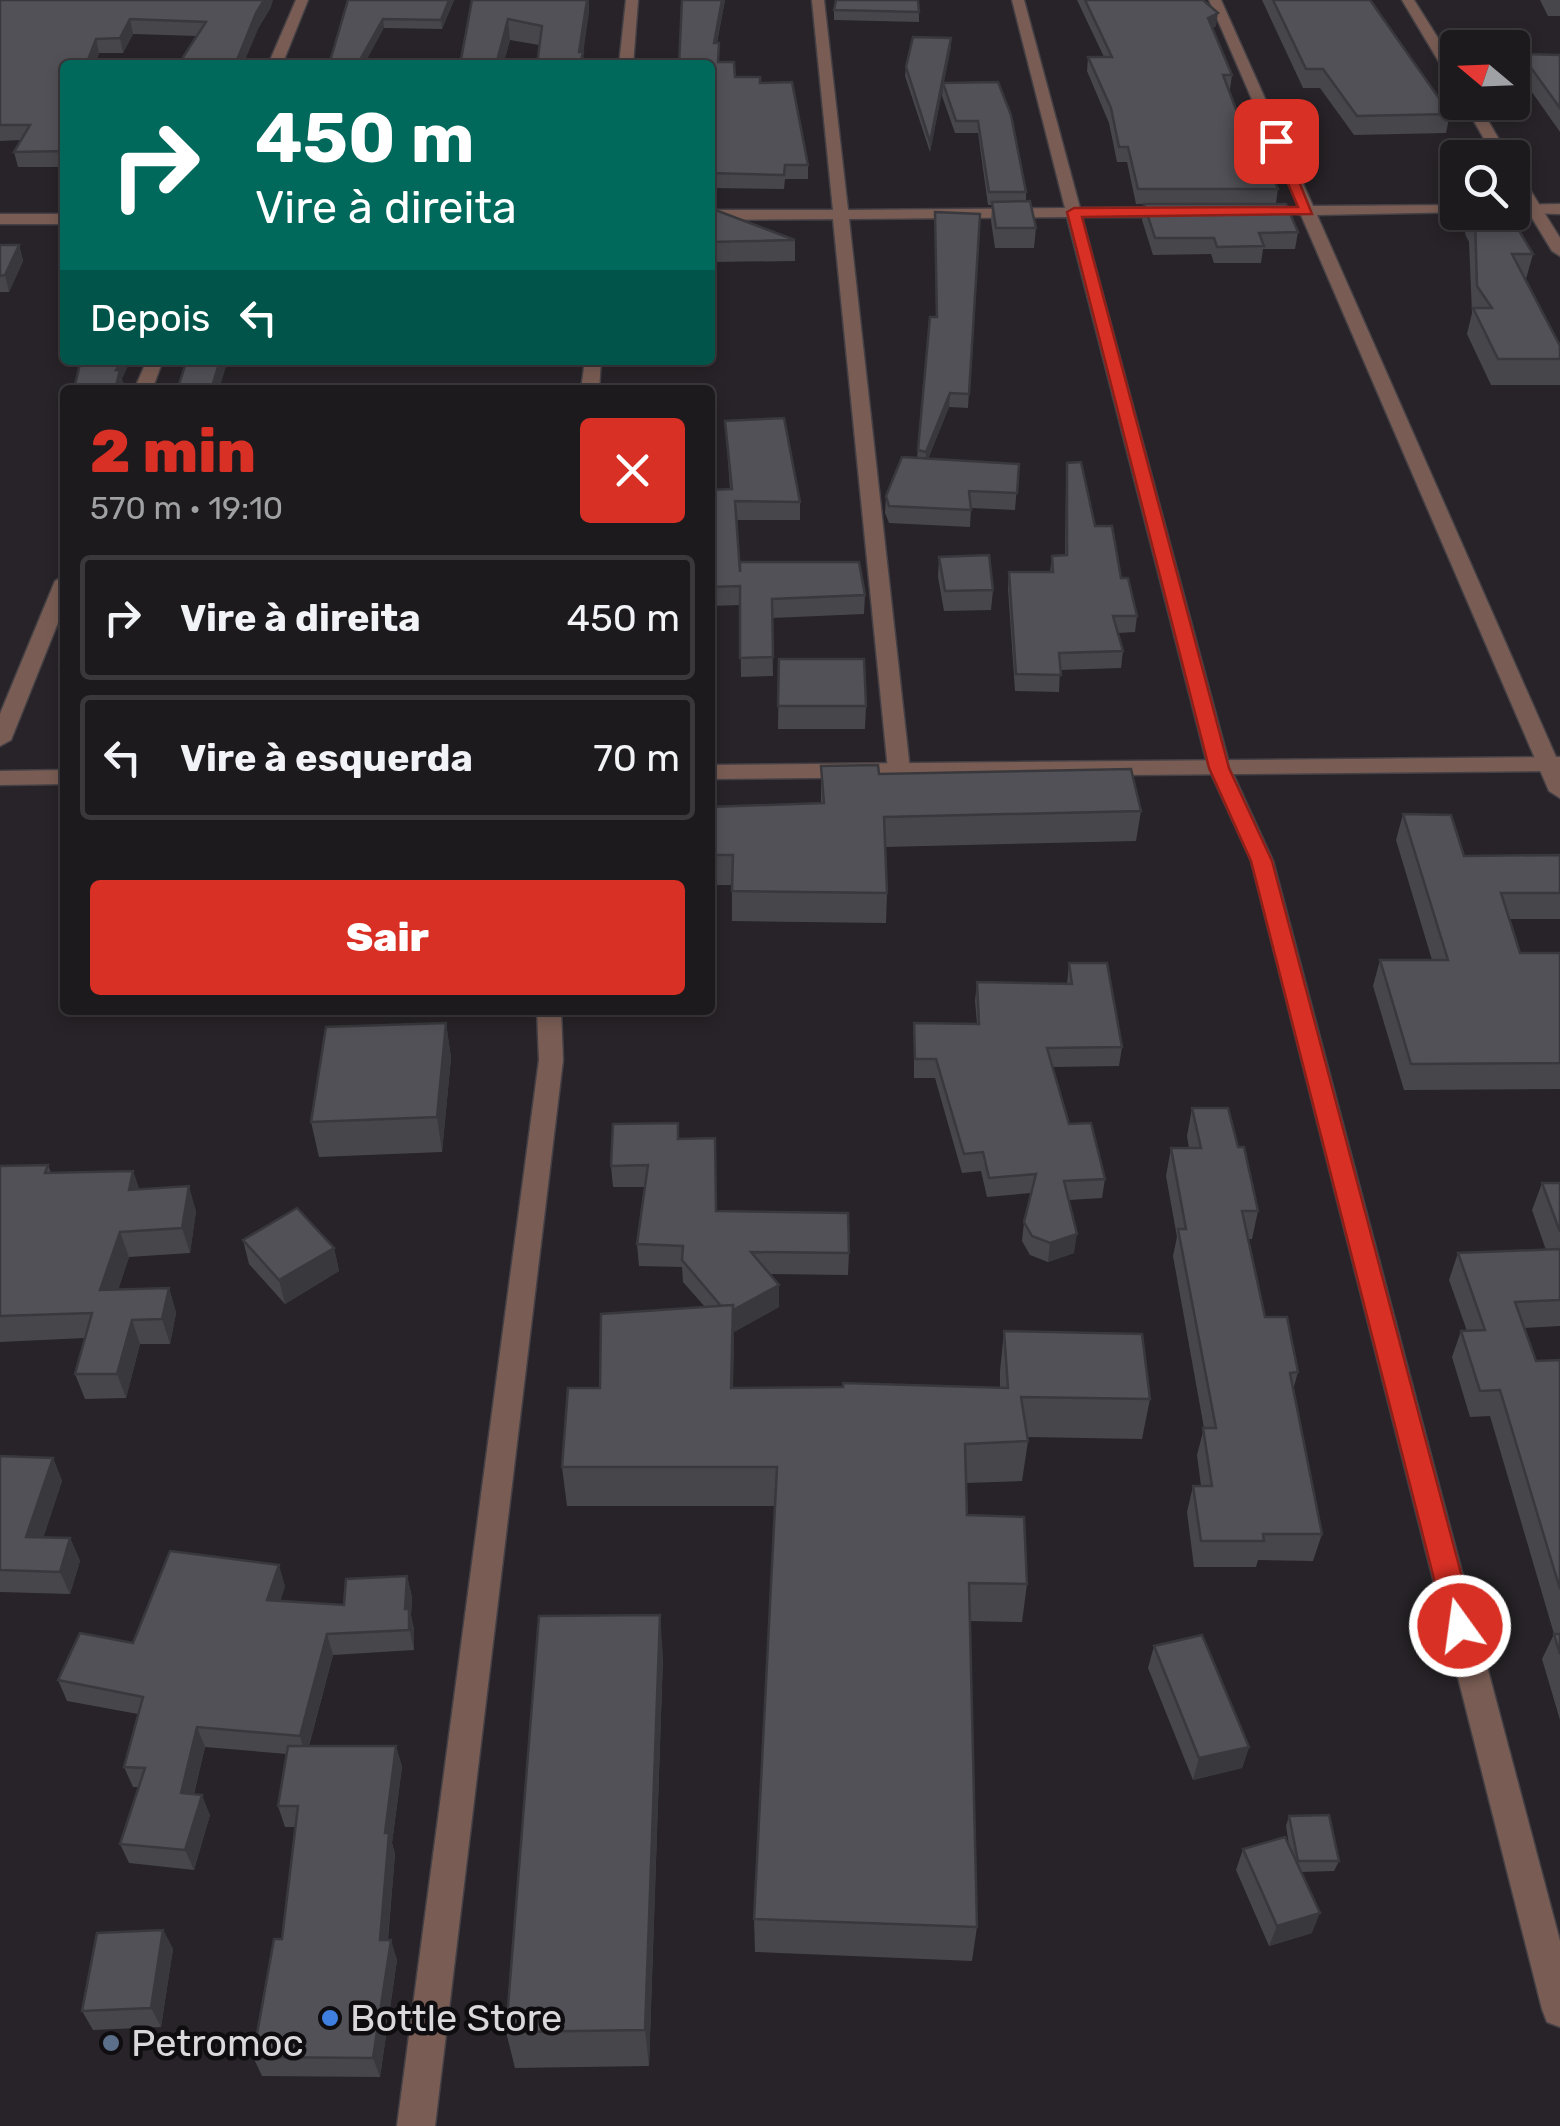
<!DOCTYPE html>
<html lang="pt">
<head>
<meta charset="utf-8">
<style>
	:root { --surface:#1d1a1e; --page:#2a272b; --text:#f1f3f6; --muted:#a0a1a4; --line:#3b383c; --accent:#d93025 }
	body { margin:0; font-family:Rubik,sans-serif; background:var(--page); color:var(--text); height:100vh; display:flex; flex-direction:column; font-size:38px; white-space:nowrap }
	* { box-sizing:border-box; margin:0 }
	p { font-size:32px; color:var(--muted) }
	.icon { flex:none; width:55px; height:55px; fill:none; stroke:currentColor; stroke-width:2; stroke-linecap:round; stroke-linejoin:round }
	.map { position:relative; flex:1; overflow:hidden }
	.drawer { position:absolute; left:60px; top:385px; width:655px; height:630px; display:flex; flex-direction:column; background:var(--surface); border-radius:10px; box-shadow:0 5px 15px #0003,0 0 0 2px var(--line) }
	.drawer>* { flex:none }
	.top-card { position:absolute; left:60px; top:60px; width:655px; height:305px; border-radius:10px; box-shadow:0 5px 15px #0003,0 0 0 2px var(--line); background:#00695c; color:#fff; overflow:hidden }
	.needle { width:65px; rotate:289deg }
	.controls { position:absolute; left:1440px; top:30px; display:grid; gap:20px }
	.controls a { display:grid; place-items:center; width:90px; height:90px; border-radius:10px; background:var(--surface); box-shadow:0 5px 15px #0003,0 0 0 2px var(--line); font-size:50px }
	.pin { position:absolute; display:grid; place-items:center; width:85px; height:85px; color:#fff; margin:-42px; border-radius:20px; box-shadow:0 5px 15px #0006 }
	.me { position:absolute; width:110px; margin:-55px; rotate:346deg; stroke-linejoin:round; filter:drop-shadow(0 0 8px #0008) }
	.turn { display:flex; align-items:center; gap:35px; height:210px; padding:0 30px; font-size:45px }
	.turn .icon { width:130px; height:130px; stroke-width:2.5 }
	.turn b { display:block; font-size:70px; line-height:85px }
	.then { display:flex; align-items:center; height:95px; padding:0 30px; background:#0003; gap:20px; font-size:38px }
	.round { display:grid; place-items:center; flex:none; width:105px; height:105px; border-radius:10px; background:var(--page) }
	.head { display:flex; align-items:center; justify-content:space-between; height:170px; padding:0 30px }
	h1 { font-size:60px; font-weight:800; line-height:75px; color:var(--accent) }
	.cta { display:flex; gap:20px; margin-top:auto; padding:20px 30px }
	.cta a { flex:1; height:115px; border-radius:10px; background:var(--accent); color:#fff; font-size:40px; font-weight:800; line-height:115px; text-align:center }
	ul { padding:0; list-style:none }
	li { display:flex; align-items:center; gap:30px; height:125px; margin:0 20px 15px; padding:0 10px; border:5px solid var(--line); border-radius:10px }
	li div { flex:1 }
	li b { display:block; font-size:38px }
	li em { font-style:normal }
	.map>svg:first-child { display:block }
</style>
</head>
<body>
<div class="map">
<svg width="1560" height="2126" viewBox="0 0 1560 2126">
	<rect width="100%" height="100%" fill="#272328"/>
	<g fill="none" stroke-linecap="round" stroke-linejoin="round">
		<g stroke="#444045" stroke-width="3">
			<g id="minor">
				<path d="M296,0h12l-26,65h-14z"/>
				<path d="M626,0h12l-5,65h-14z"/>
				<path d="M812,0h12l24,210 217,-2 -53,-208h12l56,208 95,-1 8,5 -8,5h-93l148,550 43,94 287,1080v86l-13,-5 -5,-13 -291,-1148 -43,-94 -141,-550 -218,2 61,551 -11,7 -11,-7 -55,-551 -123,1v-10h123z"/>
				<path d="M1209,0h12l92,206 145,-1v7h6l-147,3 243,551v32l-11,-7 -248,-576 -14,-4 11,-5z"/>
				<path d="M1560,204v10l-54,-2h6v-7z"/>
				<rect x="0" y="214" width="65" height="10"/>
				<path d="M147,360h16l-11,30h-18z"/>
				<path d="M585,360h16l-2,30h-18z"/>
				<path d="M65,575v30l-54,135 -11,6v-32l55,-133z"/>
				<path d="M537,1010h24l2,50 -128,1066h-38l142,-1066z"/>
			</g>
		</g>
		<g stroke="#444045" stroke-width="3">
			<g id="tertiary">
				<path d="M1402,0h12l44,70v16l-7,-4z"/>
				<path d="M1463,102h14l33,56h-15z"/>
				<path d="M1512,168l7,4 41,66v18l-8,-5 -40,-66z"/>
				<path d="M1560,757v14l-850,8v-14z"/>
				<path d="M65,770v14l-65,1v-14z"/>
			</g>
		</g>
		<use href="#minor" fill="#795d54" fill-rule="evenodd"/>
		<use href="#tertiary" fill="#795d54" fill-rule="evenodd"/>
	</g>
	<g fill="#47464b">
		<path d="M0,0l271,7 -12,20 -62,9 -64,-2 -10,19h-24l-4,12h-30v102h-47l-4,-15 7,-12 -21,1z"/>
		<path d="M348,0h106l-12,29 -58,-1z"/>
		<path d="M472,0h117l-6,54 1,11h-47l2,-20 -29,-5 -7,25h-43z"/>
		<path d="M682,0h43l-8,43 2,19 16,15 25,6 48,82v14h-23l-1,10 -74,-1v-123z"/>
		<path d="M1077,0h126l13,26 -3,2 19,47 -2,14h-1l25,68 24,32 -2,14 -140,1 -9,-42h-10l-8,-39 -22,-52 1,-14h16z"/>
		<path d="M1262,0h108l80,114 -4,19 -92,2 -34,-47h-17z"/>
		<path d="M1540,0h20v16h-12z"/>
		<path d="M834,10l85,2v10l-85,-2z"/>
		<path d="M951,38l-8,45 55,-1 28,110v9l10,27 -2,20h-39l-4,-27 1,-16h-4l-10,-72h-23l-13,-37 1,-10 -13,66 -25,-76 1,-9z"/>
		<path d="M1521,54l39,1v77l-43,-61z"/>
		<path d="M1144,204l154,28 -3,17h-32l-2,14h-47l-3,-9 -58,1 -11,-35z"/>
		<path d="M710,208l85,32v21l-85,1z"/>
		<path d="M935,212l45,2 -12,194 -19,-1 -21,52 91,5 -4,46 -44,-2 -1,19 -81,-4 -4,-10 1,-17 31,-38 13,-141h6z"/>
		<path d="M1469,212h39l25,42 -7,25h-1l35,67v39h-69l-24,-51 5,-21 -3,-71 -4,-8z"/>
		<path d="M0,245h19l4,16 -14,31h-9z"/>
		<path d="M393,360h151v2l-151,2z"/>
		<path d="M725,421l75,81v18h-64l4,52 125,23 -1,19 -92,4 1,58 -32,1 -1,-72 -30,1v-116l20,-1z"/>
		<path d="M1067,463l70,153 -2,16 -17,1 5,18 -2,17 -61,2 -1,22 -44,-1 -7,-102 1,-17h41l2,-16 13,-1 1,-76z"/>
		<path d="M939,557l54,33 -2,20 -47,1 -6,-34z"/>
		<path d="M65,648v38l-6,-21z"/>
		<path d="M779,659l87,47 -1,23h-87z"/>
		<path d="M821,766l320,45 -5,30 -251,6 2,46 -1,30 -154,-2v-36h-22v-78l111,-3z"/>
		<path d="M1403,814l61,42 96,-1v64h-51l11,34h40v136l-156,1 -31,-104 7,-26h52l-36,-120z"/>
		<path d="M1069,963l53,84 -3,19 -67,1 17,57 36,55 -3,19 -33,2 5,53 -26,9 -18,-7 -8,-14 2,-19 7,-29 -44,4 -6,-26 -19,2 -27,-95h-21v-55l63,1 -2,-23 2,-19 90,2z"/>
		<path d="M446,1023l5,35 -9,94 -123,5 -8,-35z"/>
		<path d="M1192,1108l46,39 20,64 -6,28h-4l17,78 33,55 -5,18 29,144 -9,27 -55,-1 -2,7h-62l-7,-55 6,-26h8l-4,-31 7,-27 -31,-172 4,-19 -11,-61 5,-28h18l-2,-12z"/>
		<path d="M679,1139l38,72 132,42 -1,22 -79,-1 10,33 -45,25 -1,56 267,-1v-16l4,-40 146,68 -8,40 -115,-2 1,4 -6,40 -56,2 1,32 60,69 -5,38 -52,-1 7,306 -5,34 -217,-9 -1,-33 21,-413h-208l-5,-39 38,-79 105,-81 -22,-25 -1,-15 -43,-1 -2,-22 8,-57h-32l-2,-21z"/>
		<path d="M48,1165l3,8 82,-2 6,18 57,22 -6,42 -61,4 -11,33 51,-2 7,25 -6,31h-30l-14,54 -41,1 -10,-25 10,-36 -85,4v-176z"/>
		<path d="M1542,1183h18v143l-36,2 12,33 24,-1v360l-18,-61 12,-25 -64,-218 -20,1 -18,-60 9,-26h6l-18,-51 9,-27 88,-3 -14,-40z"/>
		<path d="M243,1240l91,8 5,23 -54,33 -36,-40z"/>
		<path d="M0,1456l53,2 9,23 -19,57h27l10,23 -10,33 -70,-2z"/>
		<path d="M407,1576l5,21 -1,18 3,15v20l-81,5 -24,91h87l6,21 -10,76 3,11 -7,86 9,20 -17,117 -118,-1 -9,-19 29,-118 14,-112h-11l-7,-21 9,-52 -82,-7 -11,47 16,21 -16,55 -65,-7 -9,-19 18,-57h-5l-9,-20 14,-53 -71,-13 -9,-21 75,-37 152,-57 -5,15 64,4z"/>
		<path d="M1154,1646l95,101 -7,21 -49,12 -45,-112z"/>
		<path d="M663,1657l-14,409 -134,2 -9,-36z"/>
		<path d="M1289,1816l50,45 -5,10 -33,1 11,61 -43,13 -33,-76 7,-21 46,-4 -3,-19z"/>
		<path d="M163,1930l10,19 -12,78 -68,3 -11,-19z"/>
	</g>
	<g fill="#39393d">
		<path d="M264,0h9l-2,7 -12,20 -16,38h-8l21,-52z"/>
		<path d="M449,0h5l-12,29 -1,-9z"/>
		<path d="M587,0h2v13l-6,41 1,11h-4l-1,-13z"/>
		<path d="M722,0h3l-11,57v-14z"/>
		<path d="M1218,13l-2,13 -9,5 1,-13z"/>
		<path d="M130,19l3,15 -10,19 -3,-15z"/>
		<path d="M383,19l1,9 -20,37h-7z"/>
		<path d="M508,19l2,21 -7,25h-7z"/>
		<path d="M951,38v10l-21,104v-10z"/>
		<path d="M96,39l3,14 -4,12h-9z"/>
		<path d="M19,245l4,16 -14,31 -4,-17z"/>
		<path d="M121,360h10l-9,19 2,5 -2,6h-7l1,-20z"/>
		<path d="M220,360h8l-9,30h-8z"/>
		<path d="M950,393l-1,14 -24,59 1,-14z"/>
		<path d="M446,1023l5,35 -9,94 -5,-35z"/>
		<path d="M133,1171l8,25 -12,-6z"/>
		<path d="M189,1186l7,25 -6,42 -8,-25z"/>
		<path d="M120,1232l9,25 -20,58 -9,-25z"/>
		<path d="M1077,1234l-3,19 -26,9 2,-19z"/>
		<path d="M334,1248l5,23 -54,33 -6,-24z"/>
		<path d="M779,1285v22l-45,25 -2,95 -4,-114z"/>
		<path d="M169,1288l7,25 -6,31 -8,-25z"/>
		<path d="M132,1320l8,24 -14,54 -9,-24z"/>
		<path d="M53,1458l9,23 -26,79 -10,-23z"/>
		<path d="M70,1538l10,23 -10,33 -10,-22z"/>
		<path d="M279,1565l6,21 -11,35 -7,-21z"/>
		<path d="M407,1576l5,21 -1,18 3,15v20l-9,-41z"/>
		<path d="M660,1615l3,42 -14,409 -4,-36z"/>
		<path d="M327,1634l6,21 -27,101 -6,-20z"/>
		<path d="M197,1727l8,20 -16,66 -8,-20z"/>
		<path d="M396,1746l6,21 -10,76 3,11 -9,105 -6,-19 5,-107z"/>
		<path d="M1249,1747l-7,21 -49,12 6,-22z"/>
		<path d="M202,1795l8,20 -16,55 -9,-20z"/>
		<path d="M1320,1913l-8,20 -43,13 8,-20z"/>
		<path d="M163,1930l10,19 -12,78 -10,-19z"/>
		<path d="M391,1940l6,20 -17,117 -7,-19z"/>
	</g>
	<g fill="#525157" stroke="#39393d" stroke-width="2.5">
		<path d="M0,0h264l-8,13 -21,52h-57l28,-43 -76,-3 -10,19 -24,1 -10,26h-21v86l-51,1 16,-27h-30z"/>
		<path d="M348,0h101l-8,20 -58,-1 -26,46h-28z"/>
		<path d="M472,0h115l-8,52h4l-3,13h-43l5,-39 -34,-7 -12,46h-36z"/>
		<path d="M682,0h40l-8,43h5l-1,19h16l1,15h25v6l32,-1 16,83h-23l-1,10 -74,-2v-108h-31z"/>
		<path d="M836,0h82l1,12 -85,-2z"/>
		<path d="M1085,0h118l15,13 -10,5 24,57h-9l31,82h10l14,32h-140l-10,-42h-9l-8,-39 -23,-51h24z"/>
		<path d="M1273,0h97l80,114 -93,2 -34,-47h-17z"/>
		<path d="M913,37l38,1 -21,104 -24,-75z"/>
		<path d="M1521,54l39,1v53z"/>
		<path d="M998,82l13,33 15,77h-37l-11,-71h-22l-13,-38z"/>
		<path d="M1030,201l6,27h-40l-4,-26z"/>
		<path d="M1144,204h142l12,28 -39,1 5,13 -47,1 -3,-9h-59z"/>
		<path d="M710,208l85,32 -85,2z"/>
		<path d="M935,212l45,2 -11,180 -19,-1 -24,59 -8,-2 12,-133h7z"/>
		<path d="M1472,212h36l25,42h-21l48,92v13h-62l-25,-51h19l-15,-22 -2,-68z"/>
		<path d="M0,245h19l-14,30 -5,1z"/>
		<path d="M81,360h40l-5,10h4l-5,20 -41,-1z"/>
		<path d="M187,360h33l-9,30h-34z"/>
		<path d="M784,418l16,84 -65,-1 5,71v-10h119l6,33 -93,4 1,58 -33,1v-72l-30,1v-97l22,-1 -7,-68z"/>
		<path d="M902,457l117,7 -2,29 -48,-2 2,19 -82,-4 -3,-10z"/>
		<path d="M1081,462l14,64h17l9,52h7l9,38h-24l10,35 -64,2 2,22 -45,-1 -7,-102h44l-1,-16 15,-1v-92z"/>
		<path d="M989,555l4,35 -48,1 -6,-34z"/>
		<path d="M65,648v17h-6z"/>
		<path d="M779,659h85l2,47h-88z"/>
		<path d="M878,765l1,9 252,-5 10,42 -257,6 3,76 -155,-2 1,-36h-23v-48l114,-4 -3,-37z"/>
		<path d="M1403,814l48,1 13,41 96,-1v38h-59l19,60h40v110l-149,1 -31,-104h68z"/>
		<path d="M1069,963h38l15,84 -75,1 22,76 22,-1 14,56 -41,2 13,53 -27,9 -18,-7 -8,-14 12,-48 -47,4 -6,-26 -19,2 -28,-95h-21l-1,-36 65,1 -2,-42 95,2z"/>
		<path d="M446,1023l-9,94 -126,5 15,-95z"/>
		<path d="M1192,1108h36l10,39h6l14,64h-16l23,106h22l11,55 -8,1 32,161h-59l1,7h-63l-8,-55h19l-9,-58h13l-38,-199h8l-15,-81h30z"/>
		<path d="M678,1123v16l37,-1 1,73 132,2 1,40 -98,-1 28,33 -46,25v-5l-12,1 -39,-46 1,-14 -46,-2 11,-79 -37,1 2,-42z"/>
		<path d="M48,1165l-3,8 88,-2 -4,19 60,-4 -7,42 -62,4 -20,58 69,-2 -7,31 -30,1 -15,54h-42l17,-61 -92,3v-150z"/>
		<path d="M1542,1183h18v49z"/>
		<path d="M297,1208l37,40 -55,32 -36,-40z"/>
		<path d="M1560,1249v51l-45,2 21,59 24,-1v229l-60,-199 -20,1 -19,-60 24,-1 -27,-77z"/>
		<path d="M733,1305l-2,83 112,-1v-4l165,5 -4,-57 138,3 8,65 -129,-2 7,44 -63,3 2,71 57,2 3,67 -58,-1 8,344 -223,-8 23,-452h-215l6,-79h32l1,-74z"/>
		<path d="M0,1456l53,2 -27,79 44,1 -10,34 -60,-2z"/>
		<path d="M170,1551l109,14 -12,35 77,5 2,-26 61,-3 -2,33h4v21l-82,4 -27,102 -103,-9 -16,66 21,2 -17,55 -65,-6 25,-76 -21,-1 19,-70 -85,-17 22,-47 53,10z"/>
		<path d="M660,1615l-15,415 -139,2 33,-416z"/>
		<path d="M1554,1634h6v20z"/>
		<path d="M1202,1635l47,112 -50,11 -45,-112z"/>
		<path d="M288,1746h108l-11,87h4l-9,107h11l-18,118 -120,-1 21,-118h8l16,-133h-20z"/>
		<path d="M1329,1815l10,46h-41l-9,-45z"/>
		<path d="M1285,1837l35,76 -43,13 -34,-77z"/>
		<path d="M163,1930l-12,78 -69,3 15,-78z"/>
	</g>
	<path fill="#d93025" stroke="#8d1f18" stroke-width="2.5" d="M1276,137l7,4 29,73 -230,3 147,551 43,93 203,765 -4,9 -11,4 -10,-4 -4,-9 -195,-765 -42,-93 -142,-556 7,-4 224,-1 -28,-66z"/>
	<circle fill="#3f7fe0" stroke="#0f0d0f" stroke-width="4" cx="330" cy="2018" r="10"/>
	<circle fill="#5c6f8a" stroke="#0f0d0f" stroke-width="4" cx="111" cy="2043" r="10"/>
	<g text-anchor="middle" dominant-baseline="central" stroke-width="9" stroke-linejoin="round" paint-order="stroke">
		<g font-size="38" fill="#dad8db" stroke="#0f0d0f" text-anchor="start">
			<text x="350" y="2018">Bottle Store</text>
			<text x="131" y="2043">Petromoc</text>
		</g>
	</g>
</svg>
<div class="controls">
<a><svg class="needle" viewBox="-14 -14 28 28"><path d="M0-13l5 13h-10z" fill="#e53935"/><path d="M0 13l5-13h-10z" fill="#a0a1a4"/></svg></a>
<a><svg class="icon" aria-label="search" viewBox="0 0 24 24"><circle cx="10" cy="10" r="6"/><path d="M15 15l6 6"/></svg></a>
</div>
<div class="pin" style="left:1276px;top:141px;background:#d93025"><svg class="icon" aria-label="arrive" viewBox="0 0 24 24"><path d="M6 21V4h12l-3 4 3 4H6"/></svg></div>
<svg class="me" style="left:1460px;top:1626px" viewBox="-20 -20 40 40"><circle r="17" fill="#d93025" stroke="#fff" stroke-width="3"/><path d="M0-11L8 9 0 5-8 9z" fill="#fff"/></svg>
<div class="top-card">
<div class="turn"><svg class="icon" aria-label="right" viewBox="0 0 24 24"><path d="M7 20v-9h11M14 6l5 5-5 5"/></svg><div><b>450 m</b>Vire à direita</div></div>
<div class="then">Depois<svg class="icon" aria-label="left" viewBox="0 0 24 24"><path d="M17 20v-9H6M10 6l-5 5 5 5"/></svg></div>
</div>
<section class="drawer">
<div class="head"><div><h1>2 min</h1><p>570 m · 19:10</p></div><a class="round" style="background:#d93025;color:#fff"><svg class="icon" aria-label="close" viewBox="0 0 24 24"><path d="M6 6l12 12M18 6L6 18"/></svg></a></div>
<ul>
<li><svg class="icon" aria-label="right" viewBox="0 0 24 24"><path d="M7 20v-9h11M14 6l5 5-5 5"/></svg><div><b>Vire à direita</b></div><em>450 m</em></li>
<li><svg class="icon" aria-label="left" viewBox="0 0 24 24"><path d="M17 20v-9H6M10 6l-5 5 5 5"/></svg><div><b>Vire à esquerda</b></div><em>70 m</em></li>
</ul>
<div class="cta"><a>Sair</a></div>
</section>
</div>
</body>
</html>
